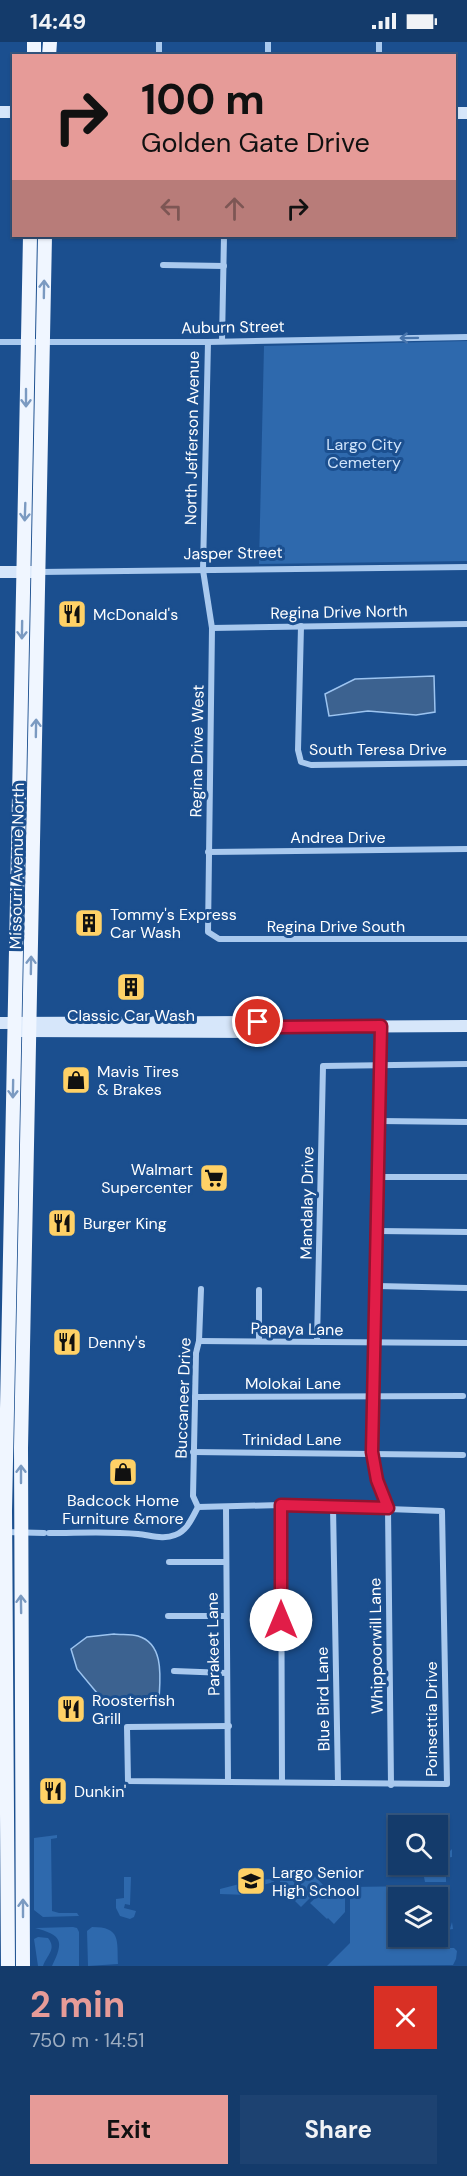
<!DOCTYPE html>
<html lang="en">
<head>
<meta charset="utf-8">
<style>
	:root { --surface:#143b6b; --page:#1d4271; --text:#f1f3f6; --muted:#9dadc1; --line:#33557e; --accent:#e69b98 }
	body { margin:0; font-family:"DM Sans",sans-serif; background:var(--page); color:var(--text); height:100vh; display:flex; flex-direction:column; font-size:22px; white-space:nowrap }
	* { box-sizing:border-box; margin:0 }
	p { font-size:20px; color:var(--muted) }
	.icon { flex:none; width:33px; height:33px; fill:none; stroke:currentColor; stroke-width:2; stroke-linecap:round; stroke-linejoin:round }
	.map { position:relative; height:1924px; overflow:hidden }
	.side { display:flex; flex-direction:column; background:var(--surface); flex:1 }
	.side>* { flex:none }
	.top-card { position:absolute; left:12px; top:12px; width:444px; height:183px; border-radius:0px; box-shadow:0 2px 4px #0004,0 0 0 2px var(--line); background:#e69b98; color:#111; overflow:hidden }
	.buttons { position:absolute; left:388px; top:1773px; display:grid; gap:12px }
	.buttons a { display:grid; place-items:center; width:60px; height:60px; border-radius:0px; background:var(--surface); box-shadow:0 2px 4px #0004,0 0 0 2px var(--line); font-size:30px }
	.pin { position:absolute; display:grid; place-items:center; width:51px; height:51px; color:#fff; margin:-26px; border:3px solid #fff; border-radius:50%; box-shadow:0 2px 6px #0007 }
	.me { position:absolute; width:66px; margin:-33px; rotate:0deg; stroke-linejoin:round; filter:drop-shadow(0 0 4px #0008) }
	.turn { display:flex; align-items:center; gap:21px; height:126px; padding:0 30px; font-size:27px }
	.turn .icon { width:78px; height:78px; stroke-width:2.5 }
	.turn b { display:block; font-size:42px; line-height:51px }
	.lanes { display:flex; align-items:center; height:57px; padding:0 30px; background:#0003; justify-content:center; gap:30px; direction:ltr }
	.lanes .off { opacity:.35 }
	.round { display:grid; place-items:center; flex:none; width:63px; height:63px; border-radius:0px; background:var(--page) }
	.overview { display:flex; align-items:center; justify-content:space-between; height:102px; padding:0 30px }
	h1 { font-size:36px; font-weight:700; line-height:45px; color:var(--accent) }
	.cta { display:flex; gap:12px; margin-top:auto; padding:12px 30px }
	.cta a { flex:1; height:69px; border-radius:0px; background:var(--accent); color:#111; font-size:24px; font-weight:700; line-height:69px; text-align:center }
	.cta a+a { background:var(--page); color:var(--text) }
	.status { display:flex; justify-content:space-between; align-items:center; height:42px; padding:0 30px; background:var(--surface); direction:ltr }
	.status svg { height:16px; fill:currentColor }
	.map>svg:first-child { display:block }
</style>
</head>
<body>
<div class="status"><b>14:49</b><svg viewBox="0 0 49 12"><path d="M0 12V9h3v3zM5 12V6h3v6zM10 12V3h3v9zM15 12V0h3v12zM26 1h20v11H26zM47 4h2v5h-2z"/></svg></div>
<div class="map">
<svg width="467" height="1924" viewBox="0 0 467 1924">
	<rect width="100%" height="100%" fill="#1b4f8f"/>
	<g fill="#2e69ad">
		<path d="M467,299v220l-208,3 5,-218z"/>
		<path d="M57,1793v3l-6,1 1,72 7,2h18l2,3 -36,1 -9,-7v-72z"/>
		<path d="M452,1807v8l-6,1v24h-21l-1,-5z"/>
		<path d="M280,1831h13l1,2h20l9,10 -22,22 -21,-21z"/>
		<path d="M124,1835h7l-1,28 -5,-1 -1,4 12,3 -2,6 -4,2 -10,-3 -4,-8v-9l8,-1z"/>
		<path d="M273,1837l1,3 -15,4 -11,9 -28,-1v-5l35,-9z"/>
		<path d="M419,1844l-1,6h-6l1,5 -14,1v38h39v-7h12l2,-7 1,7 -7,1v18h8l3,3 -1,8 -3,6 -126,1 23,-23v-56z"/>
		<path d="M322,1850v3h23v17l-11,12 -6,-6 -1,1 -17,-16z"/>
		<path d="M73,1885l4,1 2,4v34h-27c13,-26 9,-31 -17,-38z"/>
		<path d="M92,1885c29,0 25,13 26,37l-30,2 -1,-35z"/>
		<path d="M38,1895l10,1c9,11 -1,17 -5,28h-5l-4,-27z"/>
	</g>
	<g fill="#3c6290" stroke="#9cc4f0" stroke-width="1.5">
		<path d="M434,634l1,36 -19,3 -48,-4 -39,5 -4,-22 30,-15z"/>
		<path d="M114,1592c7,1 17,0 24,2 27,8 22,43 21,64l-24,7 -33,-8 -25,-30 -6,-20 16,-12z"/>
	</g>
	<g fill="none" stroke-linecap="round" stroke-linejoin="round">
		<g stroke="#a9c9ee" stroke-width="6">
			<path d="M159,14v-14"/>
			<path d="M268,14v-14"/>
			<path d="M379,14v-14"/>
			<path d="M163,223l61,1"/>
			<path d="M222,299l2,-105"/>
			<path d="M0,300h208l259,-5"/>
			<path d="M208,300l-5,228 9,58 -4,304 11,7h248"/>
			<path d="M39,530l428,-5"/>
			<path d="M301,584l-3,124 3,12 10,3 156,-2"/>
			<path d="M212,586l255,-4"/>
			<path d="M208,810l259,-3"/>
			<path d="M381,985l-9,425 5,28 11,28 3,277"/>
			<path d="M380,1079l87,1"/>
			<path d="M379,1135h88"/>
			<path d="M378,1189l89,1"/>
			<path d="M377,1244l90,2"/>
			<path d="M199,1299l268,2"/>
			<path d="M259,1299v-51"/>
			<path d="M317,1299l6,-275 144,-2"/>
			<path d="M195,1355l268,-1"/>
			<path d="M193,1410l270,3"/>
			<path d="M281,1463l1,277"/>
			<path d="M198,1465l83,-2 161,6 5,273 -319,-3 -1,-54 102,-1"/>
			<path d="M198,1465l-5,-11 3,-143 3,-12 2,-52"/>
			<path d="M226,1465l2,274"/>
			<path d="M333,1465l5,276"/>
			<path d="M5,1490l39,1"/>
			<path d="M49,1491c29,0 59,-2 89,1 12,1 25,6 37,1 12,-4 17,-17 23,-28"/>
			<path d="M169,1520h56"/>
			<path d="M168,1574h58"/>
			<path d="M174,1629l52,2"/>
		</g>
		<g stroke="#d6e6fa" stroke-width="12">
			<path d="M0,70h14"/>
			<path d="M454,71h13"/>
			<path d="M0,530h32"/>
			<path d="M0,981l258,-1 22,5 187,-1"/>
			<path d="M21,989l245,1 10,-4"/>
		</g>
		<g stroke="#f0f6ff" stroke-width="14">
			<path d="M34,14v-14"/>
			<path d="M49,14l1,-14"/>
			<path d="M8,1924l-3,-455 25,-1275"/>
			<path d="M23,1924l-2,-518 24,-1212"/>
		</g>
	</g>
	<defs><path id="oneway-shaft" d="M-6 0H5M1.5-3L5.5 0L1.5 3" fill="none" stroke-width="1.6" stroke-linecap="round" stroke-linejoin="round" transform="scale(1.5)"/></defs>
	<g stroke="#7b9ac1">
		<use href="#oneway-shaft" transform="translate(44 247) rotate(-89)"/>
		<use href="#oneway-shaft" transform="translate(26 356) rotate(90)"/>
		<use href="#oneway-shaft" transform="translate(25 470) rotate(92)"/>
		<use href="#oneway-shaft" transform="translate(22 588) rotate(91)"/>
		<use href="#oneway-shaft" transform="translate(36 686) rotate(-89)"/>
		<use href="#oneway-shaft" transform="translate(31 923) rotate(-89)"/>
		<use href="#oneway-shaft" transform="translate(13 1047) rotate(91)"/>
		<use href="#oneway-shaft" transform="translate(21 1432) rotate(-90)"/>
		<use href="#oneway-shaft" transform="translate(21 1562) rotate(-91)"/>
		<use href="#oneway-shaft" transform="translate(23 1866) rotate(-90)"/>
	</g>
	<use stroke="#4674ac" href="#oneway-shaft" transform="translate(409 296) rotate(179)"/>
	<g fill="none" stroke-linecap="round" stroke-linejoin="round">
		<g stroke="#92132f" stroke-width="15">
			<path id="route" d="M258,980l22,5 101,-1 -9,426 5,28 11,28 -107,-3v115"/>
		</g>
		<use href="#route" stroke="#e11d48" stroke-width="10"/>
	</g>
	<defs>
		<g id="restaurant-square" transform="scale(1.5)"><rect x="-9" y="-9" width="18" height="18" rx="4" fill="#ffd166" stroke="#1b4f8f"/><path d="M-5-6h1v4h1v-4h1v4h1v-4h1v5L-1.5 .5V6h-2V.5L-5-1ZM5-6V6H3V1.5H1.5Q1.5-4 5-6Z" fill="#111"/></g>
		<g id="building-square" transform="scale(1.5)"><rect x="-9" y="-9" width="18" height="18" rx="4" fill="#ffd166" stroke="#1b4f8f"/><path d="M-4-6H4V6H1V3H-1V6H-4ZM-2.5-4.3h1.7v1.8h-1.7ZM.8-4.3h1.7v1.8H.8ZM-2.5-1h1.7V.8h-1.7ZM.8-1h1.7V.8H.8Z" fill="#111"/></g>
		<g id="shop-square" transform="scale(1.5)"><rect x="-9" y="-9" width="18" height="18" rx="4" fill="#ffd166" stroke="#1b4f8f"/><path d="M-5-2.5h2.3a2.7 3.5 0 0 1 5.4 0H5L5.5 6h-11ZM-1.5-2.5h3a1.5 2.3 0 0 0-3 0Z" fill="#111"/></g>
		<g id="supermarket-square" transform="scale(1.5)"><rect x="-9" y="-9" width="18" height="18" rx="4" fill="#ffd166" stroke="#1b4f8f"/><path d="M-6-5.5h2.5l.6 2H6L4.5 2H-2.5L-4.4-4H-6ZM-1.5 3.2a1.3 1.3 0 1 0 .1 0ZM3 3.2a1.3 1.3 0 1 0 .1 0Z" fill="#111"/></g>
		<g id="school-square" transform="scale(1.5)"><rect x="-9" y="-9" width="18" height="18" rx="4" fill="#ffd166" stroke="#1b4f8f"/><path d="M0-5L7-2L0 1L-7-2ZM-4 1L0 2.5L4 1V4Q0 6-4 4Z" fill="#111"/></g>
	</defs>
	<g fill-rule="evenodd">
		<use href="#restaurant-square" x="72" y="572"/>
		<use href="#building-square" x="89" y="881"/>
		<use href="#building-square" x="131" y="945"/>
		<use href="#shop-square" x="76" y="1038"/>
		<use href="#supermarket-square" x="214" y="1136"/>
		<use href="#restaurant-square" x="62" y="1181"/>
		<use href="#restaurant-square" x="67" y="1300"/>
		<use href="#shop-square" x="123" y="1430"/>
		<use href="#restaurant-square" x="71" y="1667"/>
		<use href="#restaurant-square" x="53" y="1749"/>
		<use href="#school-square" x="251" y="1839"/>
	</g>
	<g text-anchor="middle" dominant-baseline="central" stroke-width="6" stroke-linejoin="round" paint-order="stroke">
		<g font-size="16" fill="#fff" stroke="#1b4f8f">
			<text transform="translate(233 285) rotate(-1)">Auburn Street</text>
			<text transform="translate(192 396) rotate(-89)">North Jefferson Avenue</text>
			<text transform="translate(233 511) rotate(-1)">Jasper Street</text>
			<text transform="translate(339 570) rotate(-1)">Regina Drive North</text>
			<text x="378" y="707">South Teresa Drive</text>
			<text transform="translate(197 709) rotate(-89)">Regina Drive West</text>
			<text x="338" y="795">Andrea Drive</text>
			<text transform="translate(17 824) rotate(-89)">Missouri Avenue North</text>
			<text x="336" y="884">Regina Drive South</text>
			<text transform="translate(307 1161) rotate(-89)">Mandalay Drive</text>
			<text transform="translate(297 1287) rotate(1)">Papaya Lane</text>
			<text x="293" y="1341">Molokai Lane</text>
			<text transform="translate(183 1356) rotate(-88)">Buccaneer Drive</text>
			<text x="292" y="1397">Trinidad Lane</text>
			<text transform="translate(213 1602) rotate(-91)">Parakeet Lane</text>
			<text transform="translate(376 1604) rotate(-91)">Whippoorwill Lane</text>
			<text transform="translate(323 1657) rotate(-91)">Blue Bird Lane</text>
			<text transform="translate(431 1677) rotate(-90)">Poinsettia Drive</text>
		</g>
		<g font-size="16" fill="#cfe3fa" stroke="#1b4f8f">
			<text x="364" y="402">Largo City<tspan x="364" dy="18">Cemetery</tspan></text>
		</g>
		<g font-size="16" fill="#fff" stroke="#1b4f8f" text-anchor="start">
			<text x="93" y="572">McDonald's</text>
			<text x="110" y="872">Tommy's Express<tspan x="110" dy="18">Car Wash</tspan></text>
			<text x="131" y="973" text-anchor="middle">Classic Car Wash</text>
			<text x="97" y="1029">Mavis Tires<tspan x="97" dy="18">&amp; Brakes</tspan></text>
			<text x="193" y="1127" text-anchor="end">Walmart<tspan x="193" dy="18">Supercenter</tspan></text>
			<text x="83" y="1181">Burger King</text>
			<text x="88" y="1300">Denny's</text>
			<text x="123" y="1458" text-anchor="middle">Badcock Home<tspan x="123" dy="18">Furniture &amp;more</tspan></text>
			<text x="92" y="1658">Roosterfish<tspan x="92" dy="18">Grill</tspan></text>
			<text x="74" y="1749">Dunkin'</text>
			<text x="272" y="1830">Largo Senior<tspan x="272" dy="18">High School</tspan></text>
		</g>
	</g>
</svg>
<div class="buttons">
<a><svg class="icon" aria-label="search" viewBox="0 0 24 24"><circle cx="10" cy="10" r="6"/><path d="M15 15l6 6"/></svg></a>
<a><svg class="icon" aria-label="layers" viewBox="0 0 24 24"><path d="M12 4l9 5-9 5-9-5zM3 14l9 5 9-5"/></svg></a>
</div>
<div class="pin" style="left:258px;top:980px;background:#d93025"><svg class="icon" aria-label="arrive" viewBox="0 0 24 24"><path d="M6 21V4h12l-3 4 3 4H6"/></svg></div>
<svg class="me" style="left:281px;top:1578px" viewBox="-20 -20 40 40"><circle r="19" fill="#fff"/><path d="M0-13L10 11 0 6-10 11z" fill="#e11d48"/></svg>
<div class="top-card">
<div class="turn"><svg class="icon" aria-label="right" viewBox="0 0 24 24"><path d="M7 20v-9h11M14 6l5 5-5 5"/></svg><div><b>100 m</b>Golden Gate Drive</div></div>
<div class="lanes"><svg class="icon off" aria-label="left" viewBox="0 0 24 24"><path d="M17 20v-9H6M10 6l-5 5 5 5"/></svg><svg class="icon off" aria-label="ahead" viewBox="0 0 24 24"><path d="M12 20V5M6 11l6-6 6 6"/></svg><svg class="icon" aria-label="right" viewBox="0 0 24 24"><path d="M7 20v-9h11M14 6l5 5-5 5"/></svg></div>
</div>
</div>
<section class="side">
<div class="overview"><div><h1>2 min</h1><p>750 m · 14:51</p></div><a class="round" style="background:#d93025;color:#fff"><svg class="icon" aria-label="close" viewBox="0 0 24 24"><path d="M6 6l12 12M18 6L6 18"/></svg></a></div>
<div class="cta"><a>Exit</a><a>Share</a></div>
</section>
</body>
</html>
